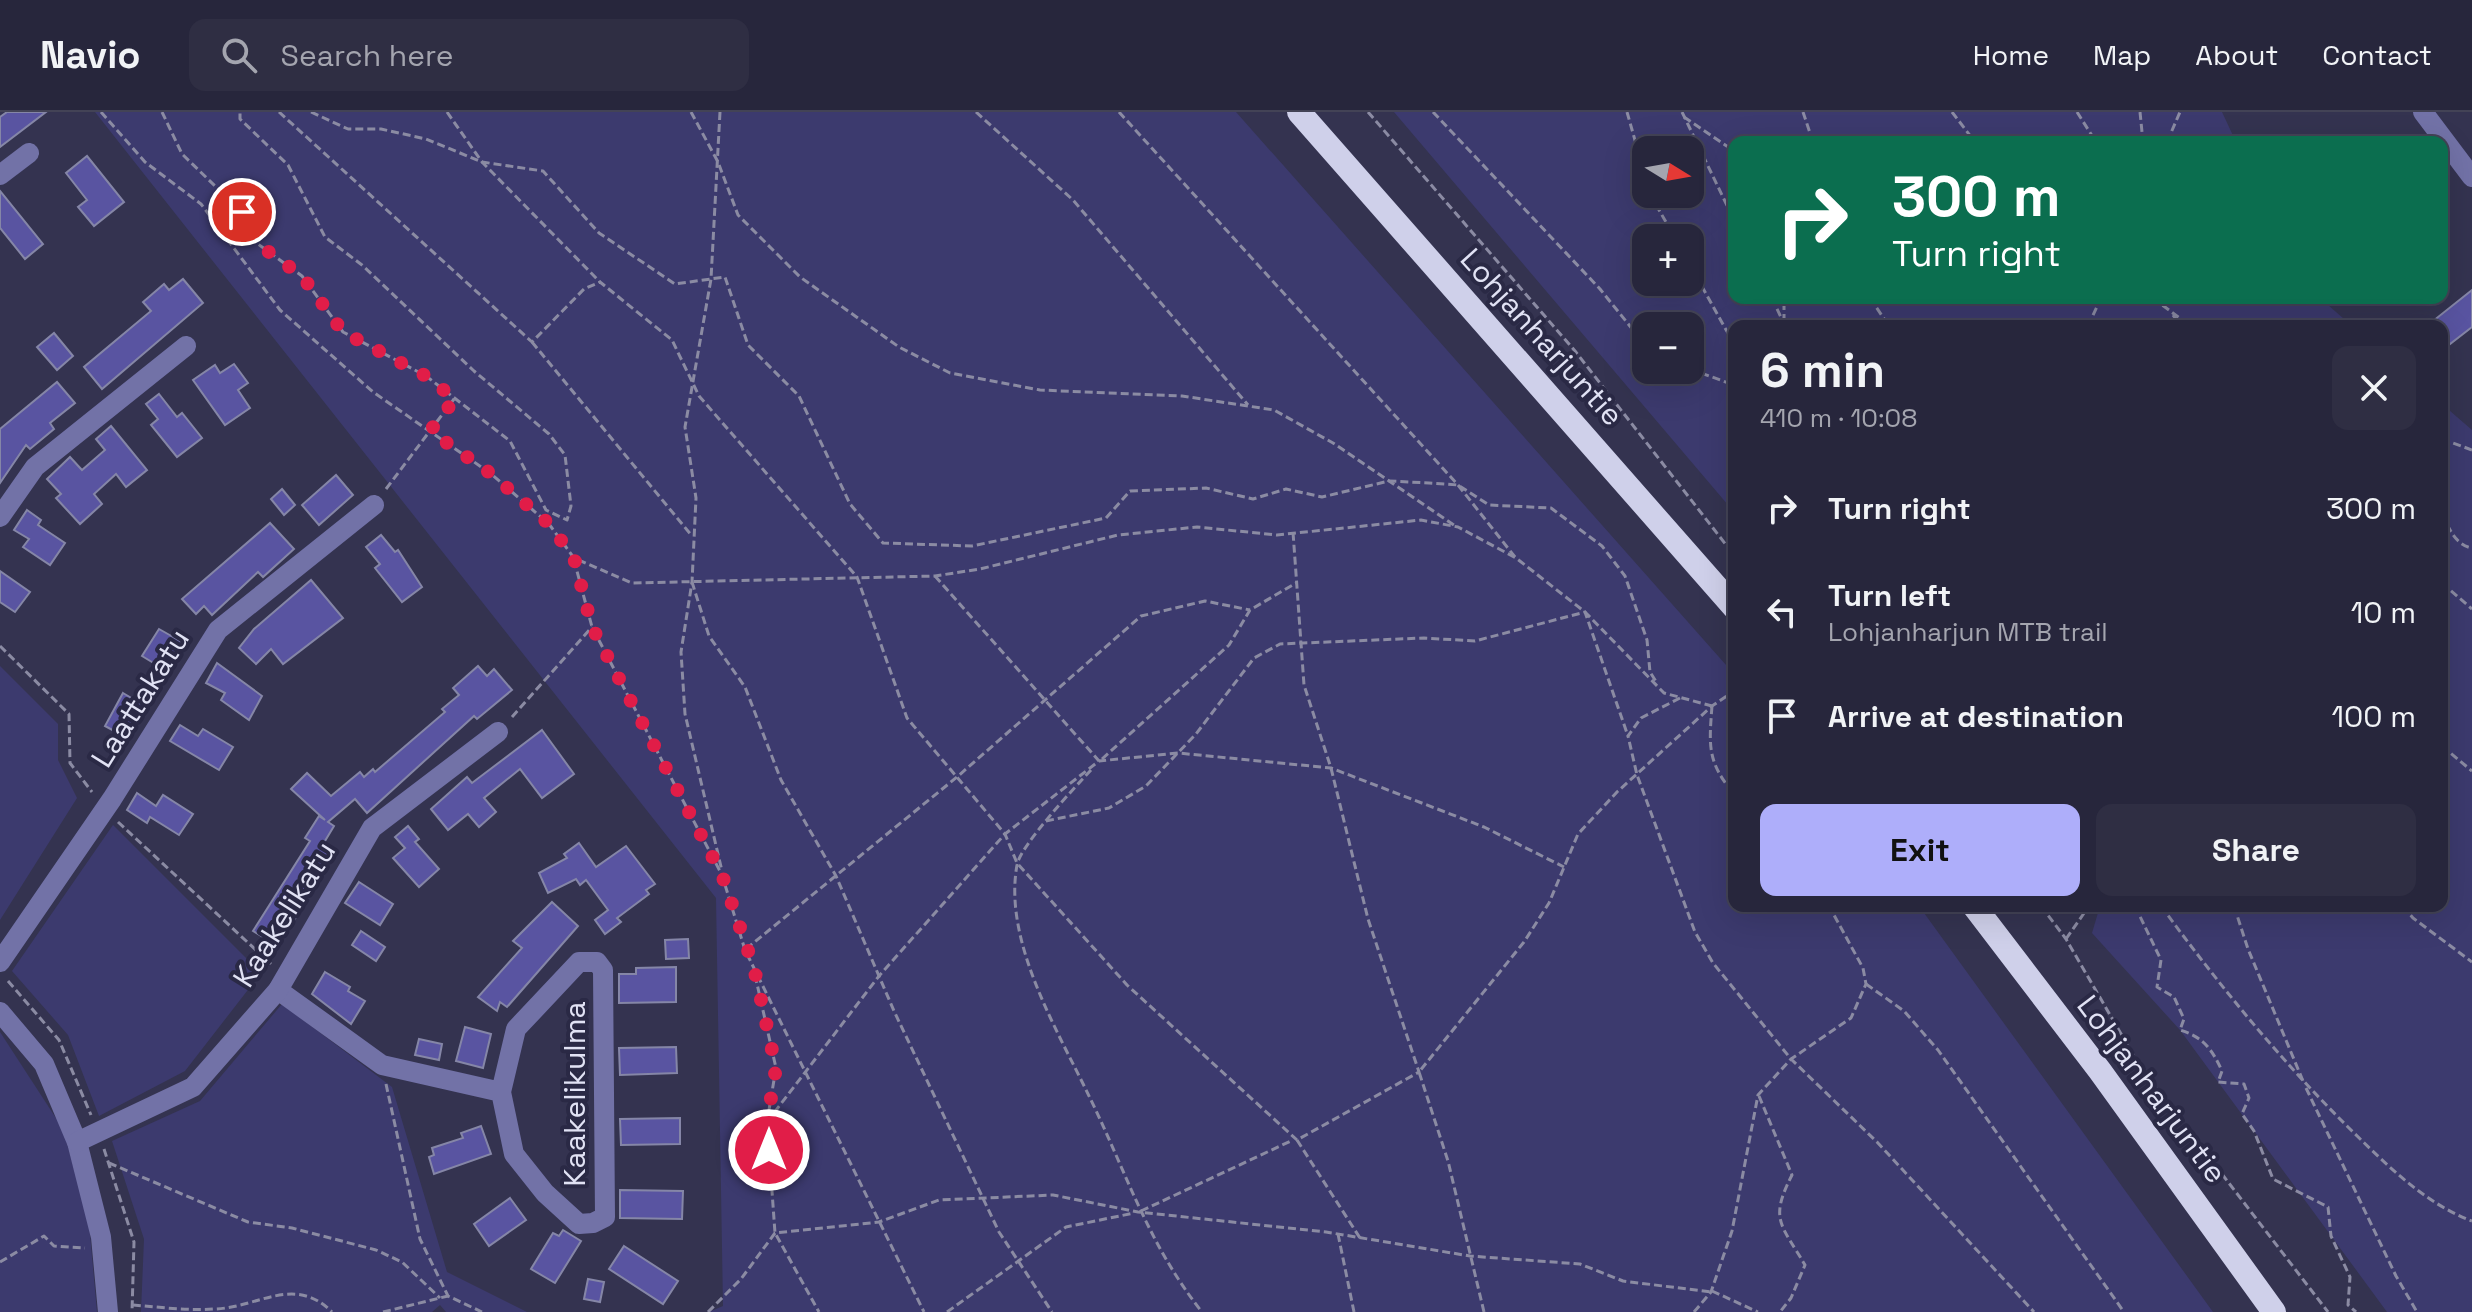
<!DOCTYPE html>
<html lang="en">
<head>
<meta charset="utf-8">
<style>
	:root { --surface:#27263c; --page:#2f2e43; --text:#f1f3f6; --muted:#a4a5af; --line:#434356; --accent:#aeaefa }
	body { margin:0; font-family:"Space Grotesk",sans-serif; background:var(--page); color:var(--text); height:100vh; display:flex; flex-direction:column; font-size:30px; white-space:nowrap }
	* { box-sizing:border-box; margin:0 }
	p { font-size:26px; color:var(--muted) }
	.icon { flex:none; width:44px; height:44px; fill:none; stroke:currentColor; stroke-width:2; stroke-linecap:round; stroke-linejoin:round }
	.map { position:relative; flex:1; overflow:hidden }
	.panel { position:absolute; left:1728px; top:208px; width:720px; height:592px; display:flex; flex-direction:column; background:var(--surface); border-radius:16px; box-shadow:0 8px 32px #0002,0 0 0 2px var(--line) }
	.panel>* { flex:none }
	.top-card { position:absolute; left:1728px; top:24px; width:720px; height:168px; border-radius:16px; box-shadow:0 8px 32px #0002,0 0 0 2px var(--line); background:#0b6e4f; color:#fff; overflow:hidden }
	.needle { width:52px; rotate:101deg }
	.tools { position:absolute; left:1632px; top:24px; display:grid; gap:16px }
	.tools a { display:grid; place-items:center; width:72px; height:72px; border-radius:16px; background:var(--surface); box-shadow:0 8px 32px #0002,0 0 0 2px var(--line); font-size:40px }
	.pin { position:absolute; display:grid; place-items:center; width:68px; height:68px; color:#fff; margin:-34px; border:4px solid #fff; border-radius:50%; box-shadow:0 2px 8px #0007 }
	.me { position:absolute; width:88px; margin:-44px; rotate:0deg; stroke-linejoin:round; filter:drop-shadow(0 0 6px #0008) }
	.turn { display:flex; align-items:center; gap:28px; height:168px; padding:0 32px; font-size:36px }
	.turn .icon { width:104px; height:104px; stroke-width:2.5 }
	.turn b { display:block; font-size:56px; line-height:68px }
	.round { display:grid; place-items:center; flex:none; width:84px; height:84px; border-radius:16px; background:var(--page) }
	.overview { display:flex; align-items:center; justify-content:space-between; height:136px; padding:0 32px }
	h1 { font-size:48px; font-weight:600; line-height:60px }
	.action { display:flex; gap:16px; margin-top:auto; padding:16px 32px }
	.action a { flex:1; height:92px; border-radius:16px; background:var(--accent); color:#111; font-size:32px; font-weight:600; line-height:92px; text-align:center }
	.action a+a { background:var(--page); color:var(--text) }
	ul { padding:0; list-style:none }
	li { display:flex; align-items:center; gap:24px; height:104px; padding:0 32px }
	li div { flex:1 }
	li b { display:block; font-size:30px }
	li em { font-style:normal }
	header { display:flex; align-items:center; gap:48px; box-sizing:border-box; height:112px; padding:0 40px; background:var(--surface); border-bottom:2px solid var(--line) }
	header strong { font-size:38px }
	nav { display:flex; gap:44px; margin-inline-start:auto; font-size:28px }
	.search { width:560px; height:72px; background:var(--page); display:flex; align-items:center; gap:20px; box-sizing:border-box; padding:0 28px; border-radius:16px; color:var(--muted); font-size:30px }
	.map>svg:first-child { display:block }
</style>
</head>
<body>
<header>
<strong>Navio</strong>
<div class="search"><svg class="icon" aria-label="search" viewBox="0 0 24 24"><circle cx="10" cy="10" r="6"/><path d="M15 15l6 6"/></svg>Search here</div>
<nav><a>Home</a><a>Map</a><a>About</a><a>Contact</a></nav>
</header>
<div class="map">
<svg width="2472" height="1200" viewBox="0 0 2472 1200">
	<rect width="100%" height="100%" fill="#343350"/>
	<g fill="#3c3a6e" fill-rule="evenodd">
		<path d="M95,0h1141l498,562v232h185l294,406h-1504l14,-6 -7,-408z"/>
		<path d="M1394,0h828l14,30h-502v156h586l32,28h-618v186zM1646,38h44v44h-44zM1690,126v44h-44v-44zM1646,214h44v44h-44z"/>
		<path d="M2442,292l30,26v882h-85l-207,-282 -88,-97 8,-27h342z"/>
		<path d="M0,554l58,58v36l19,38 -77,122z"/>
		<path d="M113,713l148,148 -76,98 -86,45 -31,-81 -56,-64z"/>
		<path d="M282,892l110,83 55,185 80,40h-81l-6,-7 -8,7h-291l3,-73 -32,-98 88,-40z"/>
		<path d="M0,920l63,97 26,94 8,89h-97z"/>
	</g>
	<g fill="#5954a1" stroke="#8586a7" stroke-width="2">
		<path d="M7,0h39l-46,35v-30z"/>
		<path d="M87,44l37,46 -30,24 -16,-19 9,-7 -21,-27z"/>
		<path d="M0,79l43,53 -18,15 -25,-31z"/>
		<path d="M183,167l20,24 -101,86 -18,-22 67,-56 -8,-9 21,-18 5,6z"/>
		<path d="M2472,178v37l-22,17 -8,-11v-7l-9,-5z"/>
		<path d="M54,221l19,23 -16,14 -20,-23z"/>
		<path d="M234,252l14,19 -10,7 12,18 -25,17 -32,-45 22,-15 5,8z"/>
		<path d="M57,270l18,21 -25,20 4,6 -24,20 -4,-4 -26,38v-54z"/>
		<path d="M159,282l18,23 5,-4 20,25 -25,19 -26,-32 7,-6 -12,-15z"/>
		<path d="M111,314l36,44 -21,17 -10,-13 -22,20 8,10 -22,20 -24,-26 5,-4 -14,-15 23,-22 12,13 23,-20 -9,-11z"/>
		<path d="M336,363l17,20 -34,30 -17,-20z"/>
		<path d="M282,377l13,16 -11,10 -13,-16z"/>
		<path d="M27,398l14,10 -3,5 27,18 -15,22 -27,-18 6,-8 -15,-9z"/>
		<path d="M270,411l24,26 -31,28 -5,-5 -46,43 -8,-9 -8,8 -14,-15z"/>
		<path d="M381,423l14,17 3,-2 24,37 -20,15 -27,-34 5,-4 -14,-17z"/>
		<path d="M0,459l30,21 -15,20 -15,-10z"/>
		<path d="M311,468l32,38 -60,46 -12,-15 -15,15 -17,-16 15,-19z"/>
		<path d="M159,517l23,13 -17,28 -23,-14z"/>
		<path d="M217,551l45,33 -13,24 -28,-20 4,-7 -19,-10z"/>
		<path d="M478,554l9,10 7,-7 18,21 -35,29 -3,-3 -107,97 -12,-14 -27,23 6,4 -12,20 12,8 -45,75 -7,-4 -11,17 -18,-11 57,-90 -5,-3 14,-22 6,4 -34,-31 16,-16 24,23 29,-24 4,5 9,-8 2,3 70,-60 -3,-3 17,-14 -6,-7z"/>
		<path d="M123,581l22,13 -18,32 -22,-12z"/>
		<path d="M180,613l18,11 5,-7 30,18 -14,23 -49,-29z"/>
		<path d="M542,618l32,44 -32,24 -22,-29 -36,29 12,14 -17,15 -11,-13 -20,16 -17,-21 36,-32 5,6z"/>
		<path d="M137,681l19,13 7,-11 30,19 -14,21 -29,-18 -3,6 -20,-13z"/>
		<path d="M408,714l11,13 -4,3 24,27 -20,18 -26,-29 12,-10 -10,-11z"/>
		<path d="M579,731l17,24 30,-21 29,38 -9,6 3,4 -32,24 4,4 -16,12 -10,-14 13,-10 -22,-30 -6,5 -4,-6 -28,14 -9,-20 28,-15 -3,-4z"/>
		<path d="M359,770l34,22 -13,21 -35,-22z"/>
		<path d="M552,790l26,24 -71,81 -7,-5 -3,9 -19,-14 44,-49 -9,-7z"/>
		<path d="M361,819l24,16 -9,14 -24,-16z"/>
		<path d="M688,827l1,19 -23,1 -1,-19z"/>
		<path d="M676,855v35l-57,1v-29h17v-6z"/>
		<path d="M325,860l25,15 -2,4 17,10 -14,23 -39,-30z"/>
		<path d="M465,915l26,7 -8,34 -27,-7z"/>
		<path d="M419,927l23,5 -3,16 -24,-5z"/>
		<path d="M676,935l1,26 -57,2 -1,-27z"/>
		<path d="M680,1006v26l-59,1 -1,-26z"/>
		<path d="M481,1014l10,28 -57,20 -5,-17 5,-2 -2,-7 31,-10 -2,-5z"/>
		<path d="M620,1078l63,1 -1,28 -62,-1z"/>
		<path d="M510,1086l16,22 -37,26 -15,-22z"/>
		<path d="M563,1118l18,11 -26,42 -24,-14 22,-36 6,3z"/>
		<path d="M624,1134l54,35 -15,23 -54,-35z"/>
		<path d="M588,1167l16,3 -4,20 -16,-3z"/>
	</g>
	<g fill="none" stroke-linecap="round" stroke-linejoin="round">
		<g stroke="#8b8ba3" stroke-width="3" stroke-dasharray="8 4" stroke-linecap="butt">
			<path d="M101,0l44,50 56,42 79,106 93,82 117,81 59,51 25,34 58,25 303,-7 45,-7 138,-34 79,-8 80,8 144,-15 37,7 58,31 69,54 79,81 48,13"/>
			<path d="M162,0l20,42 60,58 9,27 51,37 41,56 83,44 84,65 36,69 21,10 4,-14 -6,-51 -16,-21 -75,-63 -112,-106 -37,-28 -37,-72 -48,-46v-7"/>
			<path d="M279,0l253,230 52,-53 16,-7 72,58 27,56 158,181 50,141 98,116 12,29 110,122 170,155 122,-68 -51,-153 -37,-151 -27,-83 -11,-153"/>
			<path d="M311,0l37,17h33l45,10 56,23 61,9 56,62 76,51 50,-7 23,68 51,51 51,108 33,39 89,3 134,-28 24,-27 76,-3 47,11 33,-10 36,8 67,-16 40,2 29,2 31,20 62,3 51,38 23,30 22,64 3,32 7,11"/>
			<path d="M447,0l35,50 118,120"/>
			<path d="M691,0l27,50 20,53 62,62 99,70 51,26 90,17 142,6 92,14 59,33 121,82"/>
			<path d="M720,0l-9,167 -26,148 11,71 -4,84 -11,70 4,62 37,157"/>
			<path d="M976,0l97,88 175,205"/>
			<path d="M1119,0l339,373 57,72"/>
			<path d="M1368,0l207,239 159,204"/>
			<path d="M1433,0l167,177 46,57"/>
			<path d="M1627,0l19,67"/>
			<path d="M1682,0l52,108"/>
			<path d="M1803,0l10,30"/>
			<path d="M1952,0l23,30"/>
			<path d="M2077,0l19,30"/>
			<path d="M2140,0l3,30"/>
			<path d="M1684,5l50,34"/>
			<path d="M2167,30l13,-30"/>
			<path d="M1650,82l25,44"/>
			<path d="M1690,153l44,79"/>
			<path d="M1772,186l13,28"/>
			<path d="M1870,186l19,28"/>
			<path d="M2153,186l37,28"/>
			<path d="M2163,186l6,10"/>
			<path d="M2173,203l8,11"/>
			<path d="M1784,210v-24"/>
			<path d="M2088,214l13,-28"/>
			<path d="M532,230l160,194"/>
			<path d="M1690,257l44,16"/>
			<path d="M2442,327l30,11"/>
			<path d="M386,377l68,-90"/>
			<path d="M2442,402c7,14 13,31 30,34"/>
			<path d="M574,448l18,67 130,248 23,75 179,362"/>
			<path d="M935,464l164,185"/>
			<path d="M692,470l17,54 36,51 36,93 55,96 58,135 105,221 53,80"/>
			<path d="M2442,471l30,26"/>
			<path d="M0,534l69,68 1,49 22,29"/>
			<path d="M1680,586l-39,20 -13,18 9,39 58,157 18,31 78,96 86,83 157,170"/>
			<path d="M1712,594c-3,40 -5,56 22,88"/>
			<path d="M512,605l80,-90"/>
			<path d="M2442,634l30,25"/>
			<path d="M1102,647l127,-114 21,-35 46,-27"/>
			<path d="M1091,658c-16,17 -71,76 -74,95 -14,77 41,166 73,233 37,76 58,146 112,214"/>
			<path d="M1046,709l63,-13 37,-22 50,-52 58,-76 26,-14 144,-6 51,3 110,-29 43,124"/>
			<path d="M118,710l153,142"/>
			<path d="M2041,794l25,33 76,131 186,242"/>
			<path d="M2135,794l26,54 -4,27 17,10 10,22 -4,11c23,7 32,19 42,41l-4,11 26,2 5,14 -7,16 12,17 19,48 55,28 3,29 19,41 -2,28 8,7"/>
			<path d="M2161,794c59,80 119,154 190,224 36,35 73,73 121,91"/>
			<path d="M2234,794l14,43 55,132"/>
			<path d="M2403,794l10,12 59,44"/>
			<path d="M2066,827l23,-33"/>
			<path d="M746,837l211,-172 184,-161 64,-15 45,9"/>
			<path d="M755,863l21,93 -9,54 8,111 44,79"/>
			<path d="M8,869l51,59 32,75"/>
			<path d="M1866,872l38,27 34,39 186,262"/>
			<path d="M386,972l34,155 28,57 34,16"/>
			<path d="M2306,976l90,188 21,36"/>
			<path d="M1759,984l33,79c-23,45 -11,49 13,90l-14,33 -11,14"/>
			<path d="M767,1010l112,-146 126,-142 94,-73 79,-8 153,15 153,59 80,40"/>
			<path d="M1297,1028l63,98"/>
			<path d="M104,1037l30,93 -2,70"/>
			<path d="M109,1051l139,59 44,6 84,22 26,12 38,36"/>
			<path d="M1141,1099l152,-71"/>
			<path d="M1338,1122l16,78"/>
			<path d="M0,1150l44,-26 10,10 31,2"/>
			<path d="M1712,1179l46,21"/>
			<path d="M133,1193c26,2 54,6 81,4 44,-1 80,-35 118,3"/>
			<path d="M383,1200l65,-16"/>
			<path d="M708,1200l33,-33 34,-46 104,-11 60,-22 114,-5 85,17 188,20 144,24 110,8 43,17 88,11"/>
			<path d="M947,1200l119,-85 68,-14"/>
			<path d="M1484,1200l-36,-151 -29,-89 105,-130 25,-39 29,-69 39,-42 95,-86 22,-15"/>
			<path d="M1694,1200l17,-20 21,-61 26,-136 33,-36 60,-41 15,-34 -3,-16 -34,-62"/>
		</g>
		<g stroke="#7272a7" stroke-width="20">
			<path d="M2423,0l49,65"/>
			<path d="M0,63l29,-22"/>
			<path d="M0,405l35,-50 151,-121"/>
			<path d="M0,850l112,-163 106,-169 156,-125"/>
			<path d="M278,878l104,75 119,27 15,-63 63,-67h18l6,8 2,247 -12,6 -14,1 -34,-31 -31,-39 -13,-62"/>
			<path d="M0,900l44,52 33,78 24,95 7,75"/>
			<path d="M77,1030l116,-55 85,-97 94,-162 126,-96"/>
		</g>
		<g stroke="#cfd0ea" stroke-width="24">
			<path d="M1299,0l435,495"/>
			<path d="M1974,794l126,165 174,241"/>
		</g>
	</g>
	<g fill="none" stroke-linecap="round" stroke-linejoin="round">
		<path stroke="#e11d48" stroke-width="14" stroke-dasharray="0 25.2" d="M242,100l9,27 51,37 41,56 83,44 29,23 -25,32 60,42 59,51 25,34 18,69 130,248 32,93 22,100 -9,54 2,28"/>
	</g>
	<g text-anchor="middle" dominant-baseline="central" stroke-width="8" stroke-linejoin="round" paint-order="stroke">
		<g font-size="30" fill="#e1e2f4" stroke="#2a2945">
			<text transform="translate(1542 225) rotate(48)">Lohjanharjuntie</text>
			<text transform="translate(140 586) rotate(-58)">Laattakatu</text>
			<text transform="translate(284 802) rotate(-58)">Kaakelikatu</text>
			<text transform="translate(2152 977) rotate(53)">Lohjanharjuntie</text>
			<text transform="translate(574 982) rotate(-90)">Kaakelikulma</text>
		</g>
	</g>
</svg>
<div class="tools">
<a><svg class="needle" viewBox="-14 -14 28 28"><path d="M0-13l5 13h-10z" fill="#e53935"/><path d="M0 13l5-13h-10z" fill="#a4a5af"/></svg></a>
<a>+</a>
<a>−</a>
</div>
<div class="pin" style="left:242px;top:100px;background:#d93025"><svg class="icon" aria-label="arrive" viewBox="0 0 24 24"><path d="M6 21V4h12l-3 4 3 4H6"/></svg></div>
<svg class="me" style="left:769px;top:1038px" viewBox="-20 -20 40 40"><circle r="17" fill="#e11d48" stroke="#fff" stroke-width="3"/><path d="M0-11L8 9 0 5-8 9z" fill="#fff"/></svg>
<div class="top-card">
<div class="turn"><svg class="icon" aria-label="right" viewBox="0 0 24 24"><path d="M7 20v-9h11M14 6l5 5-5 5"/></svg><div><b>300 m</b>Turn right</div></div>
</div>
<section class="panel">
<div class="overview"><div><h1>6 min</h1><p>410 m · 10:08</p></div><a class="round"><svg class="icon" aria-label="close" viewBox="0 0 24 24"><path d="M6 6l12 12M18 6L6 18"/></svg></a></div>
<ul>
<li><svg class="icon" aria-label="right" viewBox="0 0 24 24"><path d="M7 20v-9h11M14 6l5 5-5 5"/></svg><div><b>Turn right</b></div><em>300 m</em></li>
<li><svg class="icon" aria-label="left" viewBox="0 0 24 24"><path d="M17 20v-9H6M10 6l-5 5 5 5"/></svg><div><b>Turn left</b><p>Lohjanharjun MTB trail</p></div><em>10 m</em></li>
<li><svg class="icon" aria-label="arrive" viewBox="0 0 24 24"><path d="M6 21V4h12l-3 4 3 4H6"/></svg><div><b>Arrive at destination</b></div><em>100 m</em></li>
</ul>
<div class="action"><a>Exit</a><a>Share</a></div>
</section>
</div>
</body>
</html>
